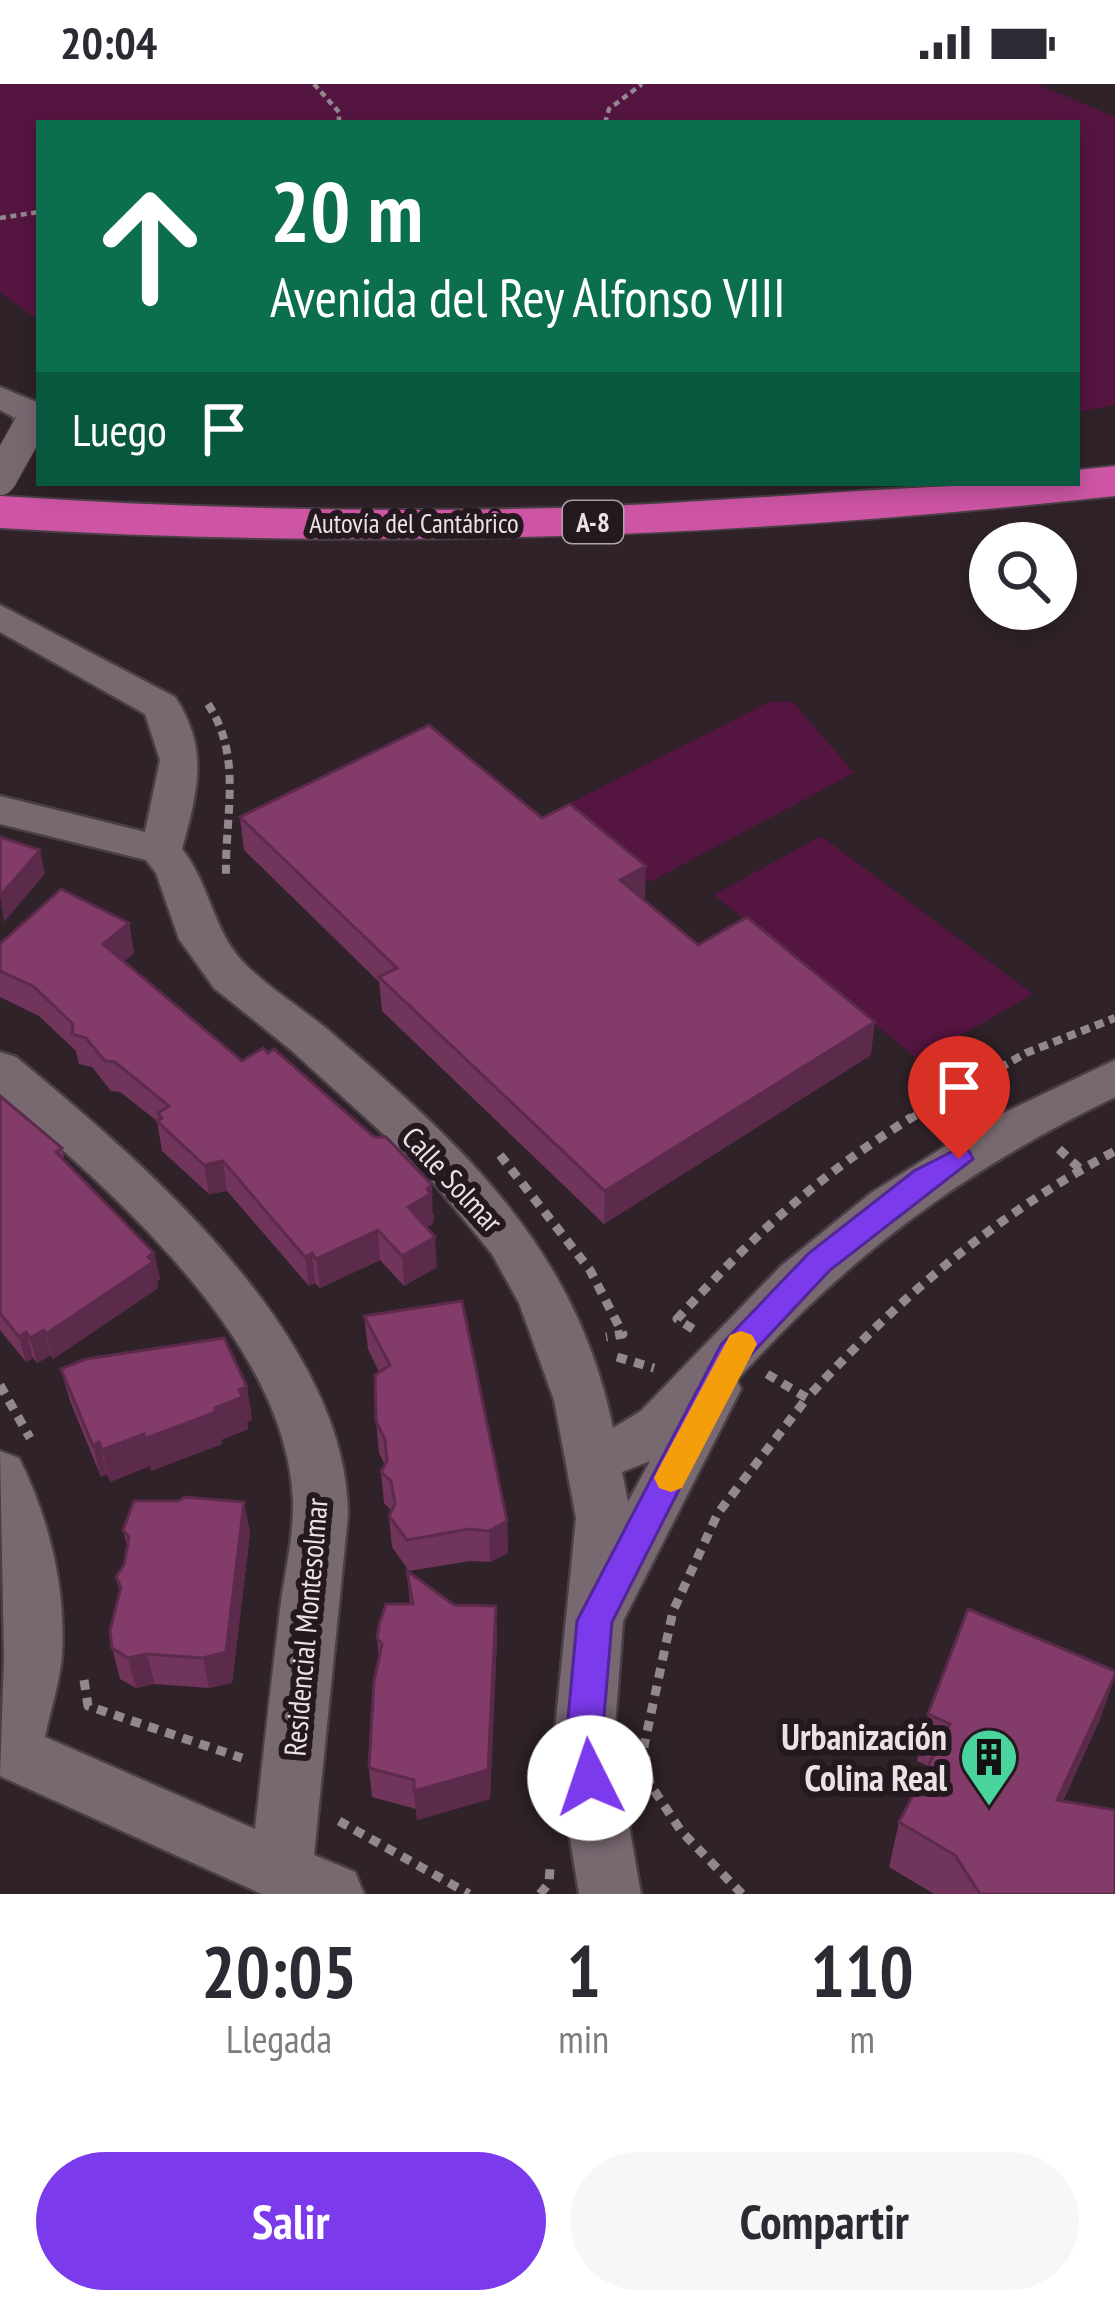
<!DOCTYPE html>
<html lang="es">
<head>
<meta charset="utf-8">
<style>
	:root { --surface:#fff; --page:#f7f7f7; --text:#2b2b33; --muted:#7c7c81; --accent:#7c3aed }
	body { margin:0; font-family:"PT Sans Narrow",sans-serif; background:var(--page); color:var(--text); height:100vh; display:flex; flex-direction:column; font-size:45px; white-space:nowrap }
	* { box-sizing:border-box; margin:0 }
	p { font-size:39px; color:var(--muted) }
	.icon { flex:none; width:66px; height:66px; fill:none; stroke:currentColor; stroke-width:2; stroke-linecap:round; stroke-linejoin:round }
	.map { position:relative; height:1810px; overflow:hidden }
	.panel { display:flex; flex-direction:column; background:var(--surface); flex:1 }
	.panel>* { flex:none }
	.hud { position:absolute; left:36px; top:36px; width:1044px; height:366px; border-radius:0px; box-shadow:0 6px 18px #0003; background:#0b6e4f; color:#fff; overflow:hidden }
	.fabs { position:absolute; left:969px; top:438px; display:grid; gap:24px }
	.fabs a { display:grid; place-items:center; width:108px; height:108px; border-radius:50%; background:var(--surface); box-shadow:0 6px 18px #0003; font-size:60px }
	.pin { position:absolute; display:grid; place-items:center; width:102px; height:102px; color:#fff; margin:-123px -51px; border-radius:50% 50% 50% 0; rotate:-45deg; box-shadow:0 0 12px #0007 }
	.pin .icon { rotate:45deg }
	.me { position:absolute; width:132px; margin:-66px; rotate:356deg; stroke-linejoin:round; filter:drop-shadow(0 0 9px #0008) }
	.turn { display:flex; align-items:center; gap:42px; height:252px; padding:0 36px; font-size:54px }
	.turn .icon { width:156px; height:156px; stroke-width:2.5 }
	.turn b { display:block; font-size:84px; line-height:102px }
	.then { display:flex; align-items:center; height:114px; padding:0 36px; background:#0003; gap:24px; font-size:45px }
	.eta { display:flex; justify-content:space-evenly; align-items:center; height:204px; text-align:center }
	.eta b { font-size:72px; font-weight:600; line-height:84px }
	.button { display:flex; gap:24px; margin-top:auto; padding:24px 36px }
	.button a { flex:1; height:138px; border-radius:72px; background:var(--accent); color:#fff; font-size:48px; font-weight:600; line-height:138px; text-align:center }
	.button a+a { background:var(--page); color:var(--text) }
	.status { display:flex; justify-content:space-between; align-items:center; height:84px; padding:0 60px; background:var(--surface); direction:ltr }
	.status svg { height:33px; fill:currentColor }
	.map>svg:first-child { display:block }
</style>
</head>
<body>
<div class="status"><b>20:04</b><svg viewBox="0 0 49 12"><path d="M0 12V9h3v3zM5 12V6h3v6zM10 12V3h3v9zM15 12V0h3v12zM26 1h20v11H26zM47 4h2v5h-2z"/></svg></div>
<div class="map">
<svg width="1115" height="1810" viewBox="0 0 1115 1810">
	<rect width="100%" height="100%" fill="#2f2229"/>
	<g fill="#541540">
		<path d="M0,0h1037l78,33v288l-38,7v-289h-1038v198l-39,-29z"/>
		<path d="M792,617l62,72 -204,109 -88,-75 207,-105z"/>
		<path d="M821,752l212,158 -114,66 -205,-165z"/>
	</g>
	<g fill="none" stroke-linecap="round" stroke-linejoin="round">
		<g stroke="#493f45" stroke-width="5">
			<g id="minor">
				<path d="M0,303l39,16v30l-21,-1 -5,-15 -13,-7z"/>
				<path d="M0,521l175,92c35,53 22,95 7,152 29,36 31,86 66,118 24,23 53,41 79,62 134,115 249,218 286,399l28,-17 140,-145 90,-73 111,-70 133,-63v37c-151,73 -266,158 -378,283l4,9 -118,232 -9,119 27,154h-62l-25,-154 22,-222 -22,-118 -35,-97 -27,-49 -69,-84 -132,-120 -77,-62 -35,-49 -23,-66 -10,-13 -146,-36v-28l145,36 15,-72 -15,-46 -145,-82zM650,1377l-22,41 -6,-30z"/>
				<path d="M0,968l16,5c127,105 331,279 332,458l-34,340 41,17 9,22h-102l-262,-118 4,-118 -4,-207 19,7c30,60 47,130 43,197 -2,27 -12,56 -17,82l210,92c8,-73 16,-146 25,-219 4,-35 14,-72 13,-109 -6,-160 -181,-309 -293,-406z"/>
			</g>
		</g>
		<g stroke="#493f45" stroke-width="4">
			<path id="highway" d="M1115,382v30c-372,41 -741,55 -1115,32v-32c186,12 371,17 557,12 174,-5 346,-25 520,-25v-13z"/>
		</g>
		<g stroke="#93888e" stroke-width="4.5" stroke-dasharray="6 4.5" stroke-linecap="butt">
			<path d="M314,0l25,28v11"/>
			<path d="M605,39l4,-14 33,-25"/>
			<path d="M0,134l39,-6"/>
		</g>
		<g stroke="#93888e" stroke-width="8" stroke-dasharray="9 6" stroke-linecap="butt">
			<path d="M208,620c35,53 17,110 18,170"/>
			<path d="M908,1036l118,-67 89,-35"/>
		</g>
		<g stroke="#93888e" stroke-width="9" stroke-dasharray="10 8" stroke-linecap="butt">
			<path d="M1059,1065l21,20"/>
			<path d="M500,1071l90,115 33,64 -17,3"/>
			<path d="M693,1245l-16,-10c77,-84 138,-141 235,-202"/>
			<path d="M617,1273l37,11"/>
			<path d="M767,1290l40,24c92,-100 188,-183 308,-247"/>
			<path d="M0,1301l30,53"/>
			<path d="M84,1596l4,26 154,52"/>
			<path d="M339,1737l130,73"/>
			<path d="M540,1810l9,-11 1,-14"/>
			<path d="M742,1810l-61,-63 -31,-47 -6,-38 29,-135 45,-98 89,-115"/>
		</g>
		<use href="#minor" fill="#786971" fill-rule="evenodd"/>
		<use href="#highway" fill="#cd55a4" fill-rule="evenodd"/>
		<g stroke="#493f45" stroke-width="34" stroke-linecap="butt">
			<path id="minor-bridge" d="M0,395l30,-54"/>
		</g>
		<use href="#minor-bridge" stroke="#786971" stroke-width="32"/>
	</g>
	<g fill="#71345b">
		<path d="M240,733l302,1 103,81 -1,1 54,45 173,110 -267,169 -222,-213 -3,-29 -135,-132z"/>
		<path d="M129,839l5,30 -11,9 119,99 192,154 -1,9 -7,3 11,40 -33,19 -24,-26 -60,28 -5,-5 -6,3 -82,-95 -18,3 -47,-43 -5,-30 -37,-29 -9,-1 -19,-24 -13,-3 -3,-13 -37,-35 -39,-19v-53z"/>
		<path d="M0,1012l62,52 3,14 89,91 6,26 -3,2 1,7 -105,71 -2,-4 -14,8 -4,-5 -7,4 -26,-32z"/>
		<path d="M364,1232l143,205 1,32 -18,9 -20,-1 -61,10 -17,-24 -3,-31 3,-5 -8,-8 -3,-31 4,-7 -6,-12 -3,-32 3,-49 -11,-23z"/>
		<path d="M61,1285l186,18 5,33 -5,2 1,7 -27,11 1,4 -71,27 -1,-5 -40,16 -3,-8 -6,3 -31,-76z"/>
		<path d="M244,1418l6,31 -18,150 -23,5 -54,-4 -19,4 -16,-9 -8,-31 8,-55 -4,-16 8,-12 3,-19 -4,-16z"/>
		<path d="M407,1487l47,34 42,1 1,31 -7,162 -73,21 -1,-11 -44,-12 -3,-29 10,-110 -2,-20 33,-34z"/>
		<path d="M1115,1592l-15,43 -37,82 52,93h-181l-45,-27 10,-45 29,-56 -11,-5 11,-47z"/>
	</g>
	<g fill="#5c2a4a">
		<path d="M40,766l5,24 -41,48 -4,-26z"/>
		<path d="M646,782l-1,33 -26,14 1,-33z"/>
		<path d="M129,839l5,30 -25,21 -6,-30z"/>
		<path d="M875,938l-4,33 -267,169 1,-33z"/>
		<path d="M223,1077l4,30 -18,3 -5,-29z"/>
		<path d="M432,1101l1,39 -23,13 -2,-30z"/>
		<path d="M378,1146l2,30 -60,28 -4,-29z"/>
		<path d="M435,1153l2,30 -33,19 -2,-30z"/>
		<path d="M154,1169l6,26 -3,2 1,7 -105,71 -7,-25z"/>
		<path d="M312,1169l3,30 -6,3 -4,-29z"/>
		<path d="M44,1246l7,25 -14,8 -7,-25z"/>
		<path d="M26,1248l7,26 -7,4 -7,-25z"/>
		<path d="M247,1303l5,33 -5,2 1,7 -27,11 1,4 -71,27 -1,-5 -40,16 -8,-32 113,-42 24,-18z"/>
		<path d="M99,1358l8,32 -6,3 -8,-31z"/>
		<path d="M244,1418l6,31 -18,150 -23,5 -6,-30z"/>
		<path d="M507,1437l1,32 -18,9 -1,-31z"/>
		<path d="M496,1522l1,31 -7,162 -73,21 -3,-29z"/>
		<path d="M147,1570l8,30 -19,4 -8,-30z"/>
		<path d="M1115,1591l-15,44 -58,126 15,-45z"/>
	</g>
	<g fill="#833c6a" stroke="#5c2a4a" stroke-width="3">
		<path d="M429,641l113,93 28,-14 76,62 -26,14 78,65 49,-28 128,105 -270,169 -226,-214 18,-9 -157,-151z"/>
		<path d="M0,753l40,13 -40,46z"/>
		<path d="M61,805l68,34 -26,21 139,117 21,-13 5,5 6,-4 100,88h12l46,48 -5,4 4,5 -23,13 27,30 -33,19 -24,-26 -62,29 -4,-6 -7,4 -82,-96 -19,4 -47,-44 5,-3 -4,-5 11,-7 -54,-44 -10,-1 -19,-23 -14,-4 1,-10 -40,-38 -33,-15v-27z"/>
		<path d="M0,1012l62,52 -6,4 98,101 -6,4 5,5 -107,72 -2,-4 -14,8 -4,-6 -7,5 -19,-24z"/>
		<path d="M462,1217l45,220 -18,10 -20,-2 -62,11 -18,-24 6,-12 -4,-23 -10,-9 6,-11 -2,-21 -9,-19 -1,-46 15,-10 -26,-49z"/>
		<path d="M224,1254l23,49 -8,3 4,7 -28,11 1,4 -72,27v-5l-42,16 -3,-8 -6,4 -32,-77 25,-10z"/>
		<path d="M185,1413l59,5 -18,150 -23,6 -56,-4 -19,4 -16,-10 -2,-17 11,-44 -5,-10 8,-12 5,-28 -6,-7 11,-29h44z"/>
		<path d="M407,1487l47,34 42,1 -8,164 -74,21v-11l-45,-12 5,-87 8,-37 -5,-6 2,-13 7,-21h27z"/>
		<path d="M968,1525l147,62v4l-58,125 58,10v84h-135l-25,-39 -56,-33 51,-98 -22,-10z"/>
	</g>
	<path fill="#7c3aed" stroke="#51269a" stroke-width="3" d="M959,1064l10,3 4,8 -143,111 -87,93 -131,259 -10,118 7,38 -6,13 -13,5 -13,-5 -11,-51 11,-119 144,-276 88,-92 105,-82z"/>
	<path fill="#f59e0b" d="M741,1247l11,4 5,9 -75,144 -11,4 -12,-4 -5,-10 5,-10 71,-133z"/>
	<defs>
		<g id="building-pin" transform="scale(3)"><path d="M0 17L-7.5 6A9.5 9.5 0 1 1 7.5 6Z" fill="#49d49d" stroke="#251920"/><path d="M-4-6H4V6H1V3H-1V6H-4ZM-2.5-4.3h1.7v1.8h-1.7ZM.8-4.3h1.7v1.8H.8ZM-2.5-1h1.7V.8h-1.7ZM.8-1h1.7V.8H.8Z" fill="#111"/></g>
	</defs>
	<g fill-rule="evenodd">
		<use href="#building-pin" x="989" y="1673"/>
	</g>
	<g text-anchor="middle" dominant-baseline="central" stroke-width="12" stroke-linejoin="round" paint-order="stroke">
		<rect fill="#251920" stroke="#b0a6ab" stroke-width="3" x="563" y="417" width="60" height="42" rx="9"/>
		<g font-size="27" font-weight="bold" fill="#ebe2e7">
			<text x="593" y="438">A-8</text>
		</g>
		<g font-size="27" fill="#ebe2e7" stroke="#251920">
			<text x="414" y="439">Autovía del Cantábrico</text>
		</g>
		<g font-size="30" fill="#ebe2e7" stroke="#251920">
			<text transform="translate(453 1095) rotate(47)">Calle Solmar</text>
			<text transform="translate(305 1543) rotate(-85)">Residencial Montesolmar</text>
		</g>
		<g font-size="36" font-weight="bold" fill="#ebe2e7" stroke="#251920" text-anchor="end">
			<text x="947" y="1652">Urbanización<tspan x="947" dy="41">Colina Real</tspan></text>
		</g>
	</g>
</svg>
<div class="fabs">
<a><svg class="icon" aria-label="search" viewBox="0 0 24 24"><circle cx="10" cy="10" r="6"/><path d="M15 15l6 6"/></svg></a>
</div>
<div class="pin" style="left:959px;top:1075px;background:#d93025"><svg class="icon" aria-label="arrive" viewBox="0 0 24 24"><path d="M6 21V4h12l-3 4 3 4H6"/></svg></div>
<svg class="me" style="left:590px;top:1694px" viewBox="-20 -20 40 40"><circle r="19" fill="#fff"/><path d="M0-13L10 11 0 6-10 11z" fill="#7c3aed"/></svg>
<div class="hud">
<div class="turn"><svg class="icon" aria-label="ahead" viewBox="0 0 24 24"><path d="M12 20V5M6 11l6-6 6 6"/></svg><div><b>20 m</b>Avenida del Rey Alfonso VIII</div></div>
<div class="then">Luego<svg class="icon" aria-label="arrive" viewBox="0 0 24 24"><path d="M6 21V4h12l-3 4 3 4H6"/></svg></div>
</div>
</div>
<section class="panel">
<div class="eta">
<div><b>20:05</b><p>Llegada</p></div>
<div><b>1</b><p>min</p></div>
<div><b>110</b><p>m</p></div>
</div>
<div class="button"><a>Salir</a><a>Compartir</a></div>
</section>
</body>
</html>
